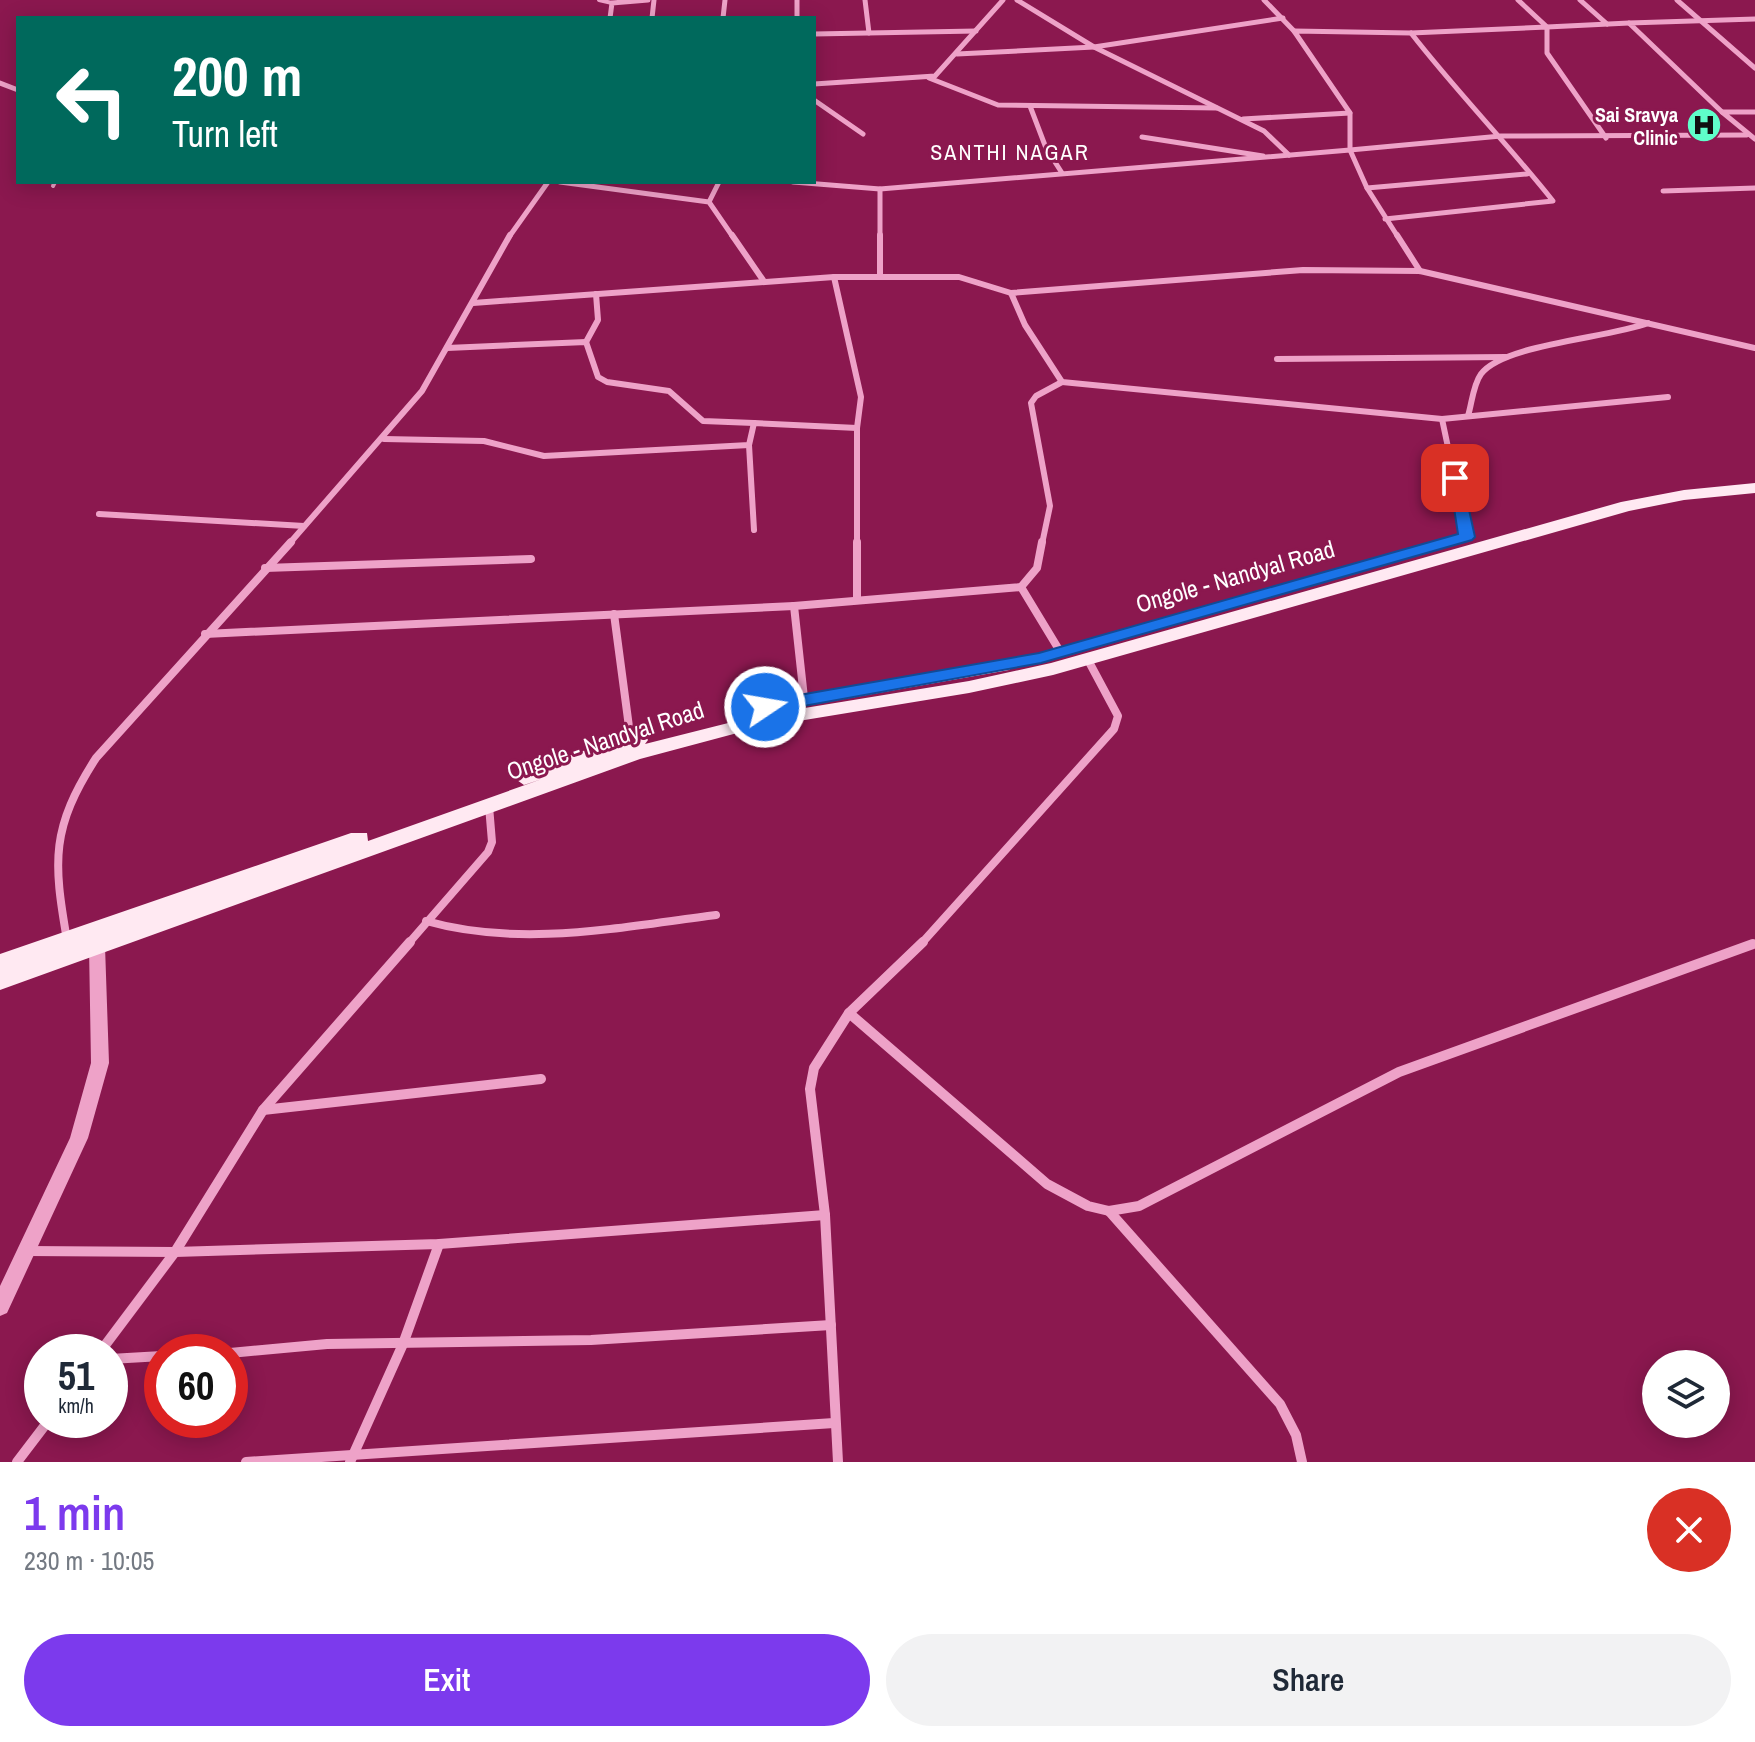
<!DOCTYPE html>
<html lang="en">
<head>
<meta charset="utf-8">
<style>
	:root { --surface:#fff; --page:#f2f2f3; --text:#1f2937; --muted:#747a83; --accent:#7c3aed }
	body { margin:0; font-family:"Archivo Narrow",sans-serif; background:var(--page); color:var(--text); height:100vh; display:flex; flex-direction:column; font-size:30px; white-space:nowrap }
	* { box-sizing:border-box; margin:0 }
	p { font-size:26px; color:var(--muted) }
	.icon { flex:none; width:44px; height:44px; fill:none; stroke:currentColor; stroke-width:2; stroke-linecap:round; stroke-linejoin:round }
	.map { position:relative; height:1462px; overflow:hidden }
	.sheet { display:flex; flex-direction:column; background:var(--surface); flex:1 }
	.sheet>* { flex:none }
	.hud { position:absolute; left:16px; top:16px; width:800px; height:168px; border-radius:0px; box-shadow:0 4px 20px #0003; background:#00695c; color:#fff; overflow:hidden }
	.fabs { position:absolute; left:1642px; top:1350px; display:grid; gap:16px }
	.fabs a { display:grid; place-items:center; width:88px; height:88px; border-radius:50%; background:var(--surface); box-shadow:0 4px 20px #0003; font-size:40px }
	.speed { position:absolute; left:24px; top:1334px; display:flex; gap:16px; font-size:40px; font-weight:700; text-align:center }
	.speed>* { display:grid; place-content:center; width:104px; height:104px; border-radius:50%; background:var(--surface); box-shadow:0 4px 20px #0003; line-height:1 }
	.speed small { font-size:20px; font-weight:400 }
	.speed .limit { border:12px solid #d22; background:#fff; color:#111 }
	.pin { position:absolute; display:grid; place-items:center; width:68px; height:68px; color:#fff; margin:-34px; border-radius:16px; box-shadow:0 4px 12px #0006 }
	.me { position:absolute; width:88px; margin:-44px; rotate:78deg; stroke-linejoin:round; filter:drop-shadow(0 0 6px #0008) }
	.turn { display:flex; align-items:center; gap:28px; height:168px; padding:0 24px; font-size:36px }
	.turn .icon { width:104px; height:104px; stroke-width:2.5 }
	.turn b { display:block; font-size:56px; line-height:68px }
	.round { display:grid; place-items:center; flex:none; width:84px; height:84px; border-radius:42px; background:var(--page) }
	.headline { display:flex; align-items:center; justify-content:space-between; height:136px; padding:0 24px }
	h1 { font-size:48px; font-weight:600; line-height:60px; color:var(--accent) }
	.button { display:flex; gap:16px; margin-top:auto; padding:16px 24px }
	.button a { flex:1; height:92px; border-radius:48px; background:var(--accent); color:#fff; font-size:32px; font-weight:600; line-height:92px; text-align:center }
	.button a+a { background:var(--page); color:var(--text) }
	.map>svg:first-child { display:block }
</style>
</head>
<body>
<div class="map">
<svg width="1755" height="1462" viewBox="0 0 1755 1462">
	<rect width="100%" height="100%" fill="#8b184f"/>
	<g fill="none" stroke-linecap="round" stroke-linejoin="round">
		<g stroke="#eea2c8" stroke-width="4">
			<path d="M599,0l13,3"/>
			<path d="M53,186l2,-4"/>
		</g>
		<g stroke="#eea2c8" stroke-width="5">
			<path d="M797,0v18"/>
			<path d="M865,0l4,33"/>
			<path d="M1017,0l77,47 170,84 25,24"/>
			<path d="M1264,0l30,31"/>
			<path d="M1518,0l29,27 82,-4"/>
			<path d="M1580,0l27,24"/>
			<path d="M1677,0l78,68"/>
			<path d="M610,18l2,-15 36,-3"/>
			<path d="M652,18l2,-18"/>
			<path d="M723,18l2,-18"/>
			<path d="M814,34l162,-3"/>
			<path d="M957,54l137,-7 189,-29"/>
			<path d="M929,78l69,27 219,3"/>
			<path d="M0,83l18,7"/>
			<path d="M814,84l121,-8 68,-76"/>
			<path d="M814,100l49,34"/>
			<path d="M1030,106l16,42 16,25"/>
			<path d="M1722,112l-93,-89 126,-4"/>
			<path d="M1755,112h-33l33,27"/>
			<path d="M1243,119l107,-6"/>
			<path d="M1142,137l121,19"/>
			<path d="M560,182l149,20 24,35"/>
			<path d="M793,182l87,7 470,-39v-37l-56,-82 117,2 136,-6v26l59,85"/>
			<path d="M1367,188l160,-14"/>
			<path d="M880,189v48"/>
			<path d="M1663,191l92,-3"/>
			<path d="M709,202l10,-20"/>
			<path d="M1385,219l168,-18c-46,-58 -97,-110 -142,-168"/>
			<path d="M509,237l39,-55"/>
			<path d="M1398,237l-31,-49 -17,-38 151,-14 246,-1"/>
		</g>
		<g stroke="#eea2c8" stroke-width="6">
			<path d="M732,235l31,45"/>
			<path d="M880,235v42"/>
			<path d="M1397,235l23,36"/>
			<path d="M834,277l27,120 -4,31v116"/>
			<path d="M1011,293l14,32 37,57 380,37"/>
			<path d="M473,303l361,-26h125l52,16 292,-23 117,1 335,77"/>
			<path d="M586,342l12,-22 -2,-26"/>
			<path d="M447,348l139,-6 12,35 9,5 62,9 34,30 51,2"/>
			<path d="M1277,359l229,-2"/>
			<path d="M1468,416c4,-13 5,-31 13,-42 22,-30 128,-36 167,-51"/>
			<path d="M384,439l100,2 60,15 205,-11 5,-22 103,5"/>
			<path d="M749,445l5,85"/>
			<path d="M99,514l205,12"/>
			<path d="M1467,537l-25,-118 226,-22"/>
			<path d="M289,544l133,-153 88,-156"/>
			<path d="M1042,544l8,-38 -19,-103 5,-7 26,-14"/>
		</g>
		<g stroke="#eea2c8" stroke-width="8">
			<path d="M857,542v57"/>
			<path d="M265,568l266,-9"/>
			<path d="M1021,587l40,66"/>
			<path d="M614,614l17,128"/>
			<path d="M205,634l589,-28"/>
			<path d="M804,698l-10,-92 227,-19 16,-19 5,-26"/>
			<path d="M426,921c95,27 194,6 290,-6"/>
			<path d="M67,940c-14,-80 -16,-112 29,-182l195,-216"/>
			<path d="M408,944l80,-92 4,-10 -3,-36"/>
			<path d="M921,944l193,-215 4,-13 -30,-56"/>
		</g>
		<g stroke="#eea2c8" stroke-width="10">
			<path d="M849,1013l198,171 41,22 21,5 30,-5 260,-134 354,-128"/>
			<path d="M263,1110l278,-31"/>
			<path d="M1109,1211l171,193 16,31 6,27"/>
			<path d="M27,1251l148,1 264,-8 386,-29"/>
			<path d="M100,1352l75,-100 88,-142 147,-168"/>
			<path d="M230,1353l97,-9 264,-4 240,-15"/>
			<path d="M110,1359l52,-3"/>
			<path d="M17,1462l32,-42"/>
			<path d="M246,1462l588,-39"/>
			<path d="M350,1462l53,-118 36,-100"/>
			<path d="M838,1462l-13,-247 -15,-126 4,-21 35,-55 74,-71"/>
		</g>
		<path fill="#eea2c8" fill-rule="evenodd" d="M97,940l6,2 2,4 4,117 -21,75 -81,175 -7,3v-30l70,-148 21,-75 -2,-117 2,-4z"/>
		<g fill="#ffe9f2" fill-rule="evenodd">
			<path d="M1755,483v10l-71,7 -55,11 -576,164 -84,18 -213,35 -116,31 -640,231v-36l351,-121h16l1,8 174,-62 -18,6 -10,-7 3,-5 114,-38h14l3,5 -3,4 111,-28 213,-35 82,-18 570,-161 63,-12z"/>
			<path d="M1002,660l7,2 3,4 -3,4 -239,42 -10,-6 10,-6z"/>
		</g>
	</g>
	<path fill="#1a73e8" stroke="#114b97" stroke-width="2" d="M1449,475l13,3 13,59 -3,3 -431,123 -276,50 -9,-6 9,-6 274,-48 419,-119z"/>
	<defs>
		<g id="hospital-disc" transform="scale(1.8)"><circle r="9.5" fill="#5fffca" stroke="#8b184f"/><path d="M-5-5h3v3.5h4V-5h3V5h-3V1.5h-4V5h-3Z" fill="#111"/></g>
	</defs>
	<g fill-rule="evenodd">
		<use href="#hospital-disc" x="1704" y="125"/>
	</g>
	<g text-anchor="middle" dominant-baseline="central" stroke-width="6" stroke-linejoin="round" paint-order="stroke">
		<g font-size="20" font-weight="bold" fill="#fff" stroke="#8b184f" text-anchor="end">
			<text x="1678" y="114">Sai Sravya<tspan x="1678" dy="23">Clinic</tspan></text>
		</g>
		<g font-size="22" letter-spacing="2" fill="#fff" stroke="#8b184f">
			<text x="1010" y="152">SANTHI NAGAR</text>
		</g>
		<g font-size="24" fill="#fff" stroke="#8b184f">
			<text transform="translate(1235 576) rotate(-16)">Ongole - Nandyal Road</text>
			<text transform="translate(605 740) rotate(-18)">Ongole - Nandyal Road</text>
		</g>
	</g>
</svg>
<div class="fabs">
<a><svg class="icon" aria-label="layers" viewBox="0 0 24 24"><path d="M12 4l9 5-9 5-9-5zM3 14l9 5 9-5"/></svg></a>
</div>
<div class="speed"><div>51<small>km/h</small></div><div class="limit">60</div></div>
<div class="pin" style="left:1455px;top:478px;background:#d93025"><svg class="icon" aria-label="arrive" viewBox="0 0 24 24"><path d="M6 21V4h12l-3 4 3 4H6"/></svg></div>
<svg class="me" style="left:765px;top:707px" viewBox="-20 -20 40 40"><circle r="17" fill="#1a73e8" stroke="#fff" stroke-width="3"/><path d="M0-11L8 9 0 5-8 9z" fill="#fff"/></svg>
<div class="hud">
<div class="turn"><svg class="icon" aria-label="left" viewBox="0 0 24 24"><path d="M17 20v-9H6M10 6l-5 5 5 5"/></svg><div><b>200 m</b>Turn left</div></div>
</div>
</div>
<section class="sheet">
<div class="headline"><div><h1>1 min</h1><p>230 m · 10:05</p></div><a class="round" style="background:#d93025;color:#fff"><svg class="icon" aria-label="close" viewBox="0 0 24 24"><path d="M6 6l12 12M18 6L6 18"/></svg></a></div>
<div class="button"><a>Exit</a><a>Share</a></div>
</section>
</body>
</html>
